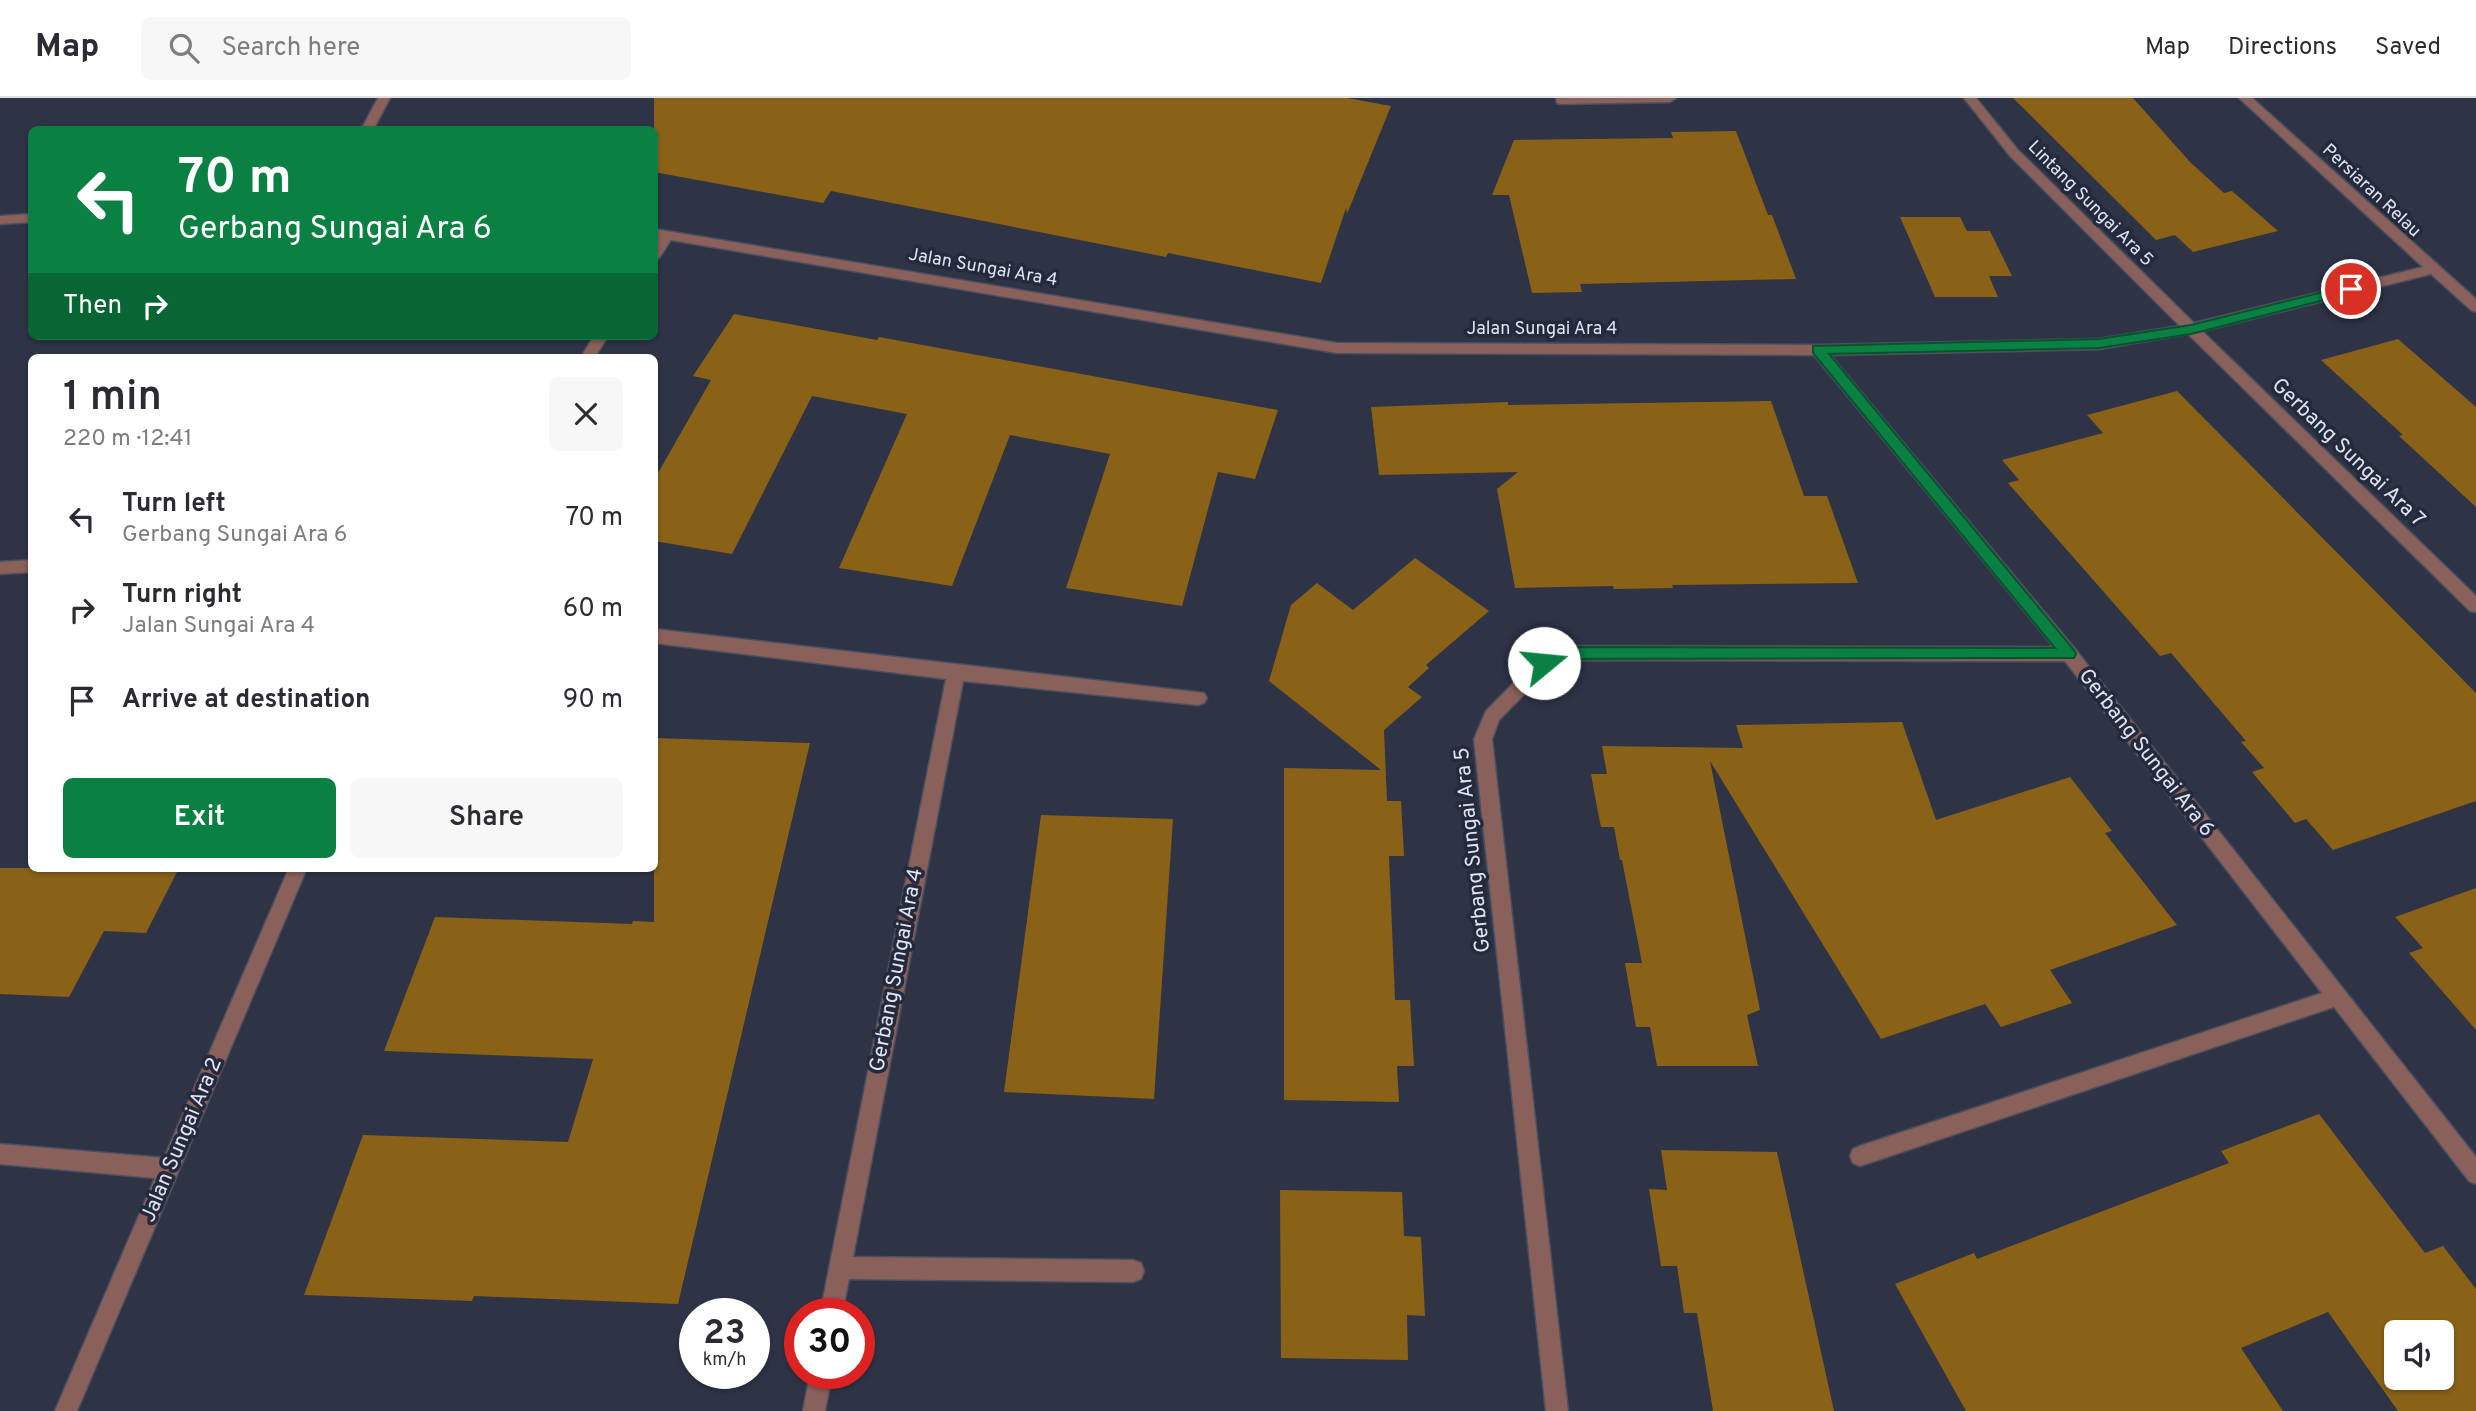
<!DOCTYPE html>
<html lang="en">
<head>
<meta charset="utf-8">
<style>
	:root { --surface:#fff; --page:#f7f7f7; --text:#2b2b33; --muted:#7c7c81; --line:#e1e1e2; --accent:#0b8043 }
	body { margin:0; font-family:Overpass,sans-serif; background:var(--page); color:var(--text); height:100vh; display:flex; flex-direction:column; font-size:26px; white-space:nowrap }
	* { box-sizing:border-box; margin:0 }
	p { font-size:23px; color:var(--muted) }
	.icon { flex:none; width:38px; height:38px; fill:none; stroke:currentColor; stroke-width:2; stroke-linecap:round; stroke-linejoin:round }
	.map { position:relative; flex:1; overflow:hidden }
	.side { position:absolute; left:28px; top:256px; width:630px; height:518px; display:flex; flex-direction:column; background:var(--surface); border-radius:10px; box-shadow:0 2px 5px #0004 }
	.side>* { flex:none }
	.top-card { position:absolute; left:28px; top:28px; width:630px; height:214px; border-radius:10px; box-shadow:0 2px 5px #0004; background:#0b8043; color:#fff; overflow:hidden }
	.tools { position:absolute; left:2384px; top:1222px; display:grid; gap:14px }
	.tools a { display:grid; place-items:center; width:70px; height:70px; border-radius:10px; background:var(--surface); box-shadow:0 2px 5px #0004; font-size:35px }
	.speed { position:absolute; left:679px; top:1200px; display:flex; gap:14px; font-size:35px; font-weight:700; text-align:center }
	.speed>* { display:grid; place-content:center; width:91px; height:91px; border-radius:50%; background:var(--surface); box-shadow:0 2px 5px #0004; line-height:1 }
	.speed small { font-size:18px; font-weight:400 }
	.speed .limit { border:10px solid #d22; background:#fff; color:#111 }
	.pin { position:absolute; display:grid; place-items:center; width:60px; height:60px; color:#fff; margin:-30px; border:4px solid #fff; border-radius:50%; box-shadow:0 2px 7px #0007 }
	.me { position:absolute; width:77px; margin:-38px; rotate:73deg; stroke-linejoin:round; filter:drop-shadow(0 0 5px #0008) }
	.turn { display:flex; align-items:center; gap:24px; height:147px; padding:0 35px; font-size:32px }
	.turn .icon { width:91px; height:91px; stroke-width:2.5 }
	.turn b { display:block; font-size:49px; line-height:60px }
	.then { display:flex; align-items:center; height:66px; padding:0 35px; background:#0003; gap:14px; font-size:26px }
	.round { display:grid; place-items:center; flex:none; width:74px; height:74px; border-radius:10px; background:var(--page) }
	.head { display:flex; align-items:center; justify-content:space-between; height:119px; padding:0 35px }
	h1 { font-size:42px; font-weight:600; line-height:52px }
	.action { display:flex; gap:14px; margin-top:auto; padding:14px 35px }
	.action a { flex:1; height:80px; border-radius:10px; background:var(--accent); color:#fff; font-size:28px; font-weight:600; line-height:80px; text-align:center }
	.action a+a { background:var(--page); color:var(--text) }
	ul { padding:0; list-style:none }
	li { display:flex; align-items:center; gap:21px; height:91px; padding:0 35px }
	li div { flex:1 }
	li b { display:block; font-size:26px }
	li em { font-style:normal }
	header { display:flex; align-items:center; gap:42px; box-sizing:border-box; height:98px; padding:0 35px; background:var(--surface); border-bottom:2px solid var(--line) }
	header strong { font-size:33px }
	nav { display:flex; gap:38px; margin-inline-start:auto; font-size:24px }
	.search { width:490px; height:63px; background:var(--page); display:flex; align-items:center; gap:18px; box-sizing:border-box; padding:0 24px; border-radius:10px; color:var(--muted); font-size:26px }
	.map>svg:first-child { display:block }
</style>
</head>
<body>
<header>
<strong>Map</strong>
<div class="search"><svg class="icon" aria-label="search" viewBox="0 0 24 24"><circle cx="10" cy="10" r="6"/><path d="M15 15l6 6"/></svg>Search here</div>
<nav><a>Map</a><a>Directions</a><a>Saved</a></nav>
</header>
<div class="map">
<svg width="2476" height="1313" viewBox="0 0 2476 1313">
	<rect width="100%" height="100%" fill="#2e3346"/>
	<g fill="#896218" fill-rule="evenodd">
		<path d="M654,0h693l44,8 -44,108 -1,-6 -25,75 -153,-30 -2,4 -335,-66 -8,12 -169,-31z"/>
		<path d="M2013,0h120l57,64 34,31 8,-2 46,40 -85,21 -18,-17 -19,5z"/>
		<path d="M1736,33l32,84h4l24,64 -216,5 2,8 -50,1 -23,-98h-17l22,-55 159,-2 -2,-6z"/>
		<path d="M1900,119h60l7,14h23l22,45h-23l9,21h-63z"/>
		<path d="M734,216l143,26 2,-3 399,73 -23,69 -37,-7 -36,134 -116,-18 44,-134 -100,-19 -58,151 -113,-18 68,-154 -95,-18 -80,158 -78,-13v-61l57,-100 -18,-4z"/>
		<path d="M2398,241l78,68v100l-77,-71 4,-1 -82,-75z"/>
		<path d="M2177,293l299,302v108l-143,49 -27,-31 -11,4 -43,-51 12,-4 -23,-26 5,-1 -75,-88 -11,3 -152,-173 11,-3 -17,-20 101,-27 -16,-18z"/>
		<path d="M1771,303l33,95h23l31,87 -186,2 1,3 -59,1 -1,-3 -98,2 -18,-99 21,-17 -139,3 -8,-68 137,-5v3z"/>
		<path d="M1415,460l74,53 -63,54 3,3 -21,19 14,10 -38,33 3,71h14l3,55h-15l6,144h15l4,66h-17l2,36 -115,-2v-332l97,2 -112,-89 22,-76 26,-22 36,27z"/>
		<path d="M1902,624l34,98 134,-43 42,54 -7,2 72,92 -127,45 22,33 -71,24 -16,-23 -104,35 -171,-278 50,249 -13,5 11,51h-101l-7,-39h-14l-11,-64h17l-20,-103h-2l-6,-33h-13l-5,-25 -5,-28h16l-5,-28 141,2 -7,-23z"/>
		<path d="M654,640l156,5 -132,561 -204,-8 -2,5 -168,-6 59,-160 205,7 25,-83 -209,-8 51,-134 197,7 1,-3 21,1z"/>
		<path d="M1041,717l132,4 -19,280 -150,-7z"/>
		<path d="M0,770h179l-33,65 -42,-2 -35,66 -69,-3z"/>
		<path d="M2476,790v142l-67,-77 14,-5 -28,-31z"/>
		<path d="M2319,1016l106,139 18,-7 33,43v122h-78l-70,-99 -87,36 42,63h-317l-71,-127 79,-31 3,6 252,-96 -8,-12zM2396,1234h45v45h-45z"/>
		<path d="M1661,1052l116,2 57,259h-121l-16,-98h-13l-7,-47h-16l-12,-77 18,1z"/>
		<path d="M1280,1092l122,2 2,44 17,1 4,79 -18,-1 1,45 -127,-2z"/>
	</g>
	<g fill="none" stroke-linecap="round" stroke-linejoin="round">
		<g stroke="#4a4f61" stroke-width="3">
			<g id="minor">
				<path d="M378,0h12l-17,32h-12z"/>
				<path d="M1556,0h120l-6,4 -109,2 -4,-1z"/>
				<path d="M1964,0h12l42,52 176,173 229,-56 -184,-169h13l224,201v13l-5,-2 -40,-36 -229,57 274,265v16l-6,-1 -282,-277 -89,15 -269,6 245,294 401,508v27l-7,-3 -135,-174 -474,159 -7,-3 -3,-7 3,-7 7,-3 462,-153 -257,-332 -493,-1 -22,8 -51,52 -7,19 76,672h-22l-72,-672 12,-28 52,-53 33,-12 483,1 -240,-292 -477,-2 -666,-113 -12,18 -5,1v-15l5,-6 -5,-1v-8l683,114 481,2 281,-6 81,-13 -170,-170z"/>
				<path d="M32,116v8l-32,2v-8z"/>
				<path d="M594,238h14l-13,21h-14z"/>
				<path d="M32,462v12l-32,2v-12z"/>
				<path d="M654,531l550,64 3,5 -3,5 -6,2 -235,-24 -110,576 280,3 8,3 3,8 -3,8 -8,3 -284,-3 -7,35h-22l126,-635 -292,-36z"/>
				<path d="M289,770h18l-230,543h-22l100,-233 -155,-14v-20l164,14z"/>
				<path d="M810,1276h22l-7,37h-22z"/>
			</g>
		</g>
		<use href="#minor" fill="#8a605a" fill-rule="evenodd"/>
	</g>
	<path fill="#0b8043" stroke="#07532c" stroke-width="2" d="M2351,187l4,1v6l-164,42 -92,14 -270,6 245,296 2,4 -2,4 -502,1 -28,10 -8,-6 2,-4 33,-12 484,1 -242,-295v-7l286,-7 92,-14z"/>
	<g text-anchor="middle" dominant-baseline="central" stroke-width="7" stroke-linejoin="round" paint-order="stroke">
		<g font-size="18" fill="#e0e4f1" stroke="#24293c">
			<text transform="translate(2371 93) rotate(43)">Persiaran Relau</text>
			<text transform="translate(2090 106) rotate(45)">Lintang Sungai Ara 5</text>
			<text transform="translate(983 170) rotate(10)">Jalan Sungai Ara 4</text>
			<text x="1542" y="231">Jalan Sungai Ara 4</text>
		</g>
		<g font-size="21" fill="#e0e4f1" stroke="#24293c">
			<text transform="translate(2348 355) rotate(44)">Gerbang Sungai Ara 7</text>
			<text transform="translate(2146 655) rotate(52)">Gerbang Sungai Ara 6</text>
			<text transform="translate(1473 752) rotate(-96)">Gerbang Sungai Ara 5</text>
			<text transform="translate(897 872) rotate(-79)">Gerbang Sungai Ara 4</text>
			<text transform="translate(182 1042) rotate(-67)">Jalan Sungai Ara 2</text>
		</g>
	</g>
</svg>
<div class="tools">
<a><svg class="icon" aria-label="sound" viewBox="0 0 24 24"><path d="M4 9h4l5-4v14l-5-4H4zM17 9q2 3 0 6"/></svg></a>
</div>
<div class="speed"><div>23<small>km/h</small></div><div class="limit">30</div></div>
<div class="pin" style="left:2351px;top:191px;background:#d93025"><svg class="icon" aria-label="arrive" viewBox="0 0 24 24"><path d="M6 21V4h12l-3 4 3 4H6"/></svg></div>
<svg class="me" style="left:1544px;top:565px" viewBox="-20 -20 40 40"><circle r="19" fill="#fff"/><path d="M0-13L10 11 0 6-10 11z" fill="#0b8043"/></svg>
<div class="top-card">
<div class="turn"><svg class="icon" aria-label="left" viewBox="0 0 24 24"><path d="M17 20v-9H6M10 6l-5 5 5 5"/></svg><div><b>70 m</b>Gerbang Sungai Ara 6</div></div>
<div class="then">Then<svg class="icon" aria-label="right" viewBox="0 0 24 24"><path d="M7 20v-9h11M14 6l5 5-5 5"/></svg></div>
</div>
<section class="side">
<div class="head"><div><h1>1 min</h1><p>220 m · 12:41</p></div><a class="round"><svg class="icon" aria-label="close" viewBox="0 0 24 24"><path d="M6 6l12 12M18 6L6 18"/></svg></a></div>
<ul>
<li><svg class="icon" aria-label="left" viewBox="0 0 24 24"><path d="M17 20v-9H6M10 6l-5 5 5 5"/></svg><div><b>Turn left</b><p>Gerbang Sungai Ara 6</p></div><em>70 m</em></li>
<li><svg class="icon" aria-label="right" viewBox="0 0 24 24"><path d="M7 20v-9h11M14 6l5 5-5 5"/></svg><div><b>Turn right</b><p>Jalan Sungai Ara 4</p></div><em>60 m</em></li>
<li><svg class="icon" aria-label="arrive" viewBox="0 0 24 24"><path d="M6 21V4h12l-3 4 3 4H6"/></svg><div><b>Arrive at destination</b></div><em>90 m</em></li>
</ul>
<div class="action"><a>Exit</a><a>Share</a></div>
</section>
</div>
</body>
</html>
